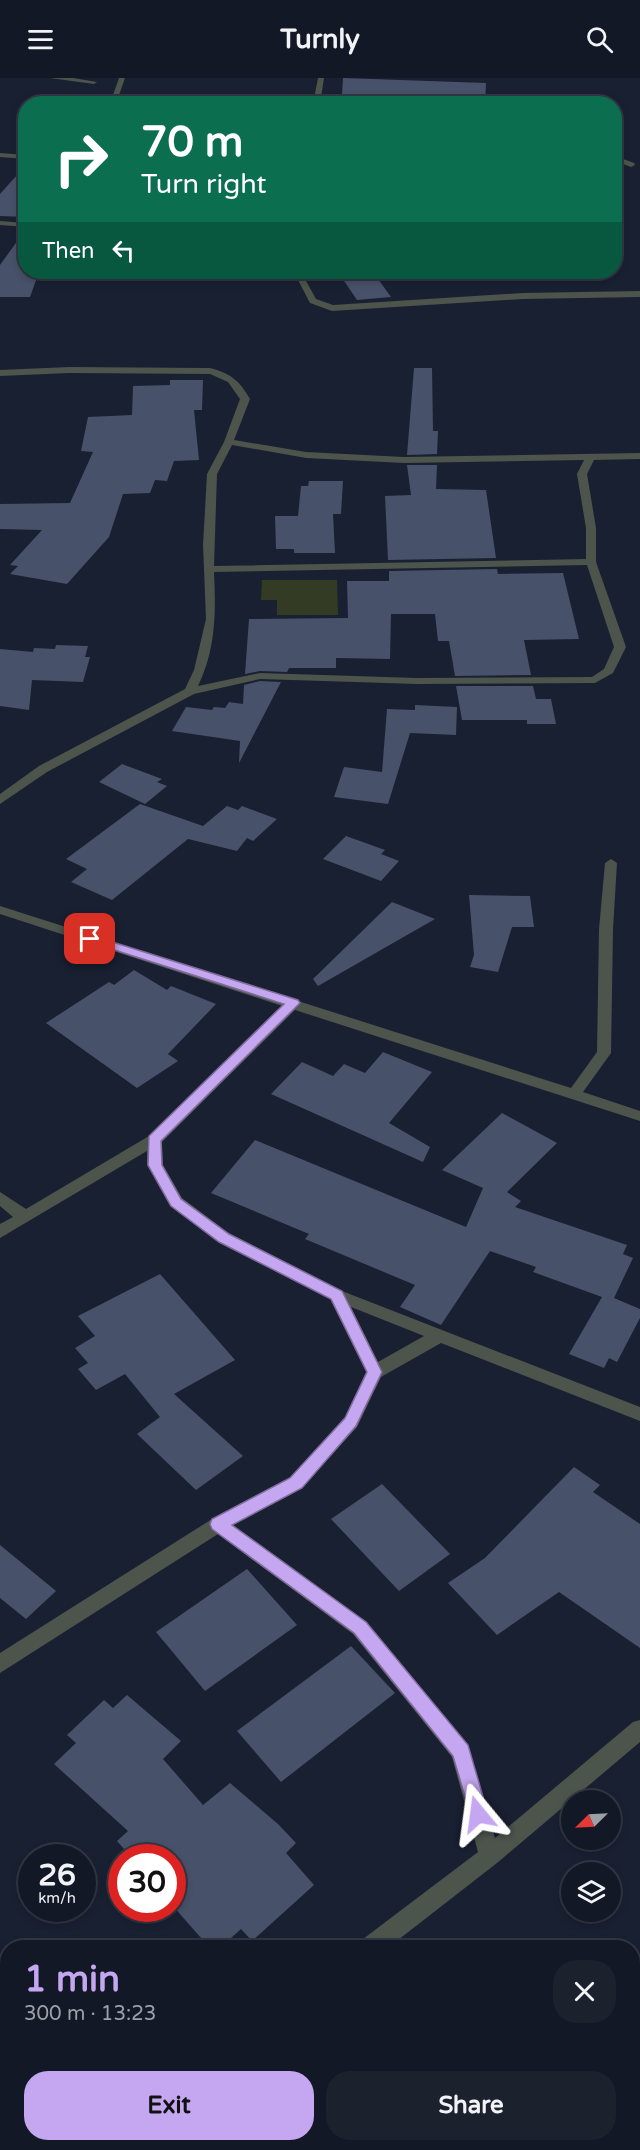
<!DOCTYPE html>
<html lang="en">
<head>
<meta charset="utf-8">
<style>
	:root { --surface:#131826; --page:#1c212e; --text:#f1f3f6; --muted:#9da0a7; --line:#323743; --accent:#c5a7f1 }
	body { margin:0; font-family:"Varela Round",sans-serif; background:var(--page); color:var(--text); height:100vh; display:flex; flex-direction:column; font-size:22px; white-space:nowrap }
	* { box-sizing:border-box; margin:0 }
	p { font-size:20px; color:var(--muted) }
	.icon { flex:none; width:33px; height:33px; fill:none; stroke:currentColor; stroke-width:2; stroke-linecap:round; stroke-linejoin:round }
	.map { position:relative; flex:1; overflow:hidden }
	.drawer { position:absolute; left:0px; top:1862px; width:640px; height:212px; display:flex; flex-direction:column; background:var(--surface); border-radius:24px 24px 0 0; box-shadow:0 3px 9px #0003,0 0 0 2px var(--line) }
	.drawer>* { flex:none }
	.guide { position:absolute; left:18px; top:18px; width:604px; height:183px; border-radius:24px; box-shadow:0 3px 9px #0003,0 0 0 2px var(--line); background:#0b6e4f; color:#fff; overflow:hidden }
	.needle { width:39px; rotate:246deg }
	.buttons { position:absolute; left:561px; top:1712px; display:grid; gap:12px }
	.buttons a { display:grid; place-items:center; width:60px; height:60px; border-radius:50%; background:var(--surface); box-shadow:0 3px 9px #0003,0 0 0 2px var(--line); font-size:30px }
	.speed { position:absolute; left:18px; top:1766px; display:flex; gap:12px; font-size:30px; font-weight:700; text-align:center }
	.speed>* { display:grid; place-content:center; width:78px; height:78px; border-radius:50%; background:var(--surface); box-shadow:0 3px 9px #0003,0 0 0 2px var(--line); line-height:1 }
	.speed small { font-size:15px; font-weight:400 }
	.speed .limit { border:9px solid #d22; background:#fff; color:#111 }
	.pin { position:absolute; display:grid; place-items:center; width:51px; height:51px; color:#fff; margin:-26px; border-radius:12px; box-shadow:0 3px 9px #0006 }
	.me { position:absolute; width:66px; margin:-33px; rotate:344deg; stroke-linejoin:round; filter:drop-shadow(0 0 4px #0008) }
	.turn { display:flex; align-items:center; gap:21px; height:126px; padding:0 24px; font-size:27px }
	.turn .icon { width:78px; height:78px; stroke-width:2.5 }
	.turn b { display:block; font-size:42px; line-height:51px }
	.then { display:flex; align-items:center; height:57px; padding:0 24px; background:#0003; gap:12px; font-size:22px }
	.round { display:grid; place-items:center; flex:none; width:63px; height:63px; border-radius:24px; background:var(--page) }
	.headline { display:flex; align-items:center; justify-content:space-between; height:102px; padding:0 24px }
	h1 { font-size:36px; font-weight:700; line-height:45px; color:var(--accent) }
	.button { display:flex; gap:12px; margin-top:auto; padding:12px 24px }
	.button a { flex:1; height:69px; border-radius:24px; background:var(--accent); color:#111; font-size:24px; font-weight:700; line-height:69px; text-align:center }
	.button a+a { background:var(--page); color:var(--text) }
	header { display:flex; justify-content:space-between; align-items:center; height:78px; padding:0 24px; background:var(--surface); font-size:27px; font-weight:700 }
	.map>svg:first-child { display:block }
</style>
</head>
<body>
<header><svg class="icon" aria-label="menu" viewBox="0 0 24 24"><path d="M4 6h16M4 12h16M4 18h16"/></svg>Turnly<svg class="icon" aria-label="search" viewBox="0 0 24 24"><circle cx="10" cy="10" r="6"/><path d="M15 15l6 6"/></svg></header>
<div class="map">
<svg width="640" height="2072" viewBox="0 0 640 2072">
	<rect width="100%" height="100%" fill="#192032"/>
	<path fill="#343b25" d="M262,502h75l1,35h-61v-15h-16z"/>
	<g fill="#475169">
		<path d="M343,0l143,5 -1,21h-73l-70,-9z"/>
		<path d="M26,87v52l-26,-1v-22z"/>
		<path d="M26,151v43h13l-9,25h-30v-32z"/>
		<path d="M373,194l18,25 -34,3 -17,-25z"/>
		<path d="M414,290h18l1,63h5l-1,23 -30,1z"/>
		<path d="M170,302h33l-1,30h-8l5,50 -25,1 -7,20 -12,-1 -5,13 -27,1 -14,43 -42,47 -57,-10 8,-8 -8,-1 32,-35 -42,-1v-25l70,-1 23,-51 -12,-1 7,-34 44,-2 1,-29 37,-1z"/>
		<path d="M407,387h30l-1,24 50,1 10,68 -108,2 -3,-64 26,-1z"/>
		<path d="M309,403h34l-2,33h-8l2,39h-41v-4h-18l-1,-33h23l3,-30h7z"/>
		<path d="M497,491l1,5 65,-1 16,66 -55,1 7,35 -76,1 -6,-35h-11l-3,-27h-44l-1,45 -54,-1v10h-47l-2,4 -27,-1 -15,3 4,-55 99,-1 -1,-37h42v-10z"/>
		<path d="M56,567l32,1 -3,11h5l-7,25 -51,-2 -3,30 -29,-4v-57l33,3 1,-4 21,1z"/>
		<path d="M260,603l21,1 -42,81 1,-22 -68,-10 14,-24 26,3 2,-3 11,1 4,-6 14,2 1,-19z"/>
		<path d="M456,608h77l3,13h15l5,25h-29v-4h-65z"/>
		<path d="M415,627l42,2 -1,28 -46,-2 -22,71 -54,-7 10,-30 38,5 5,-63 28,1z"/>
		<path d="M122,686l40,15 -5,3 10,4 -22,18 -46,-22z"/>
		<path d="M140,726l63,22 24,-20 11,4 4,-4 35,13 -24,22 -6,-3 -10,13 -49,-12 -76,61 -41,-18 16,-13 -21,-10z"/>
		<path d="M346,758l39,14 -4,4 18,7 -18,20 -58,-22z"/>
		<path d="M469,817l61,1 4,31h-22l-14,45 -28,-5 4,-12z"/>
		<path d="M392,824l43,17 -117,67 -5,-7z"/>
		<path d="M134,892l33,20 4,-4 45,18 -48,50 10,7 -41,27 -91,-65 63,-41 5,3z"/>
		<path d="M383,974l49,20 -43,51 41,24 -7,15 -152,-68 31,-32 31,14 11,-12 21,9z"/>
		<path d="M502,1035l55,30 -50,49 14,9 -6,6 112,38 -4,9 10,4 -19,40 26,11v9l-23,44 -8,-4 -5,10 -35,-14 33,-57 -69,-25 3,-5 -46,-16 -49,74 -41,-18 15,-22 -110,-46 4,-5 -98,-41 44,-53 211,87 17,-39 -41,-18z"/>
		<path d="M160,1196l75,86 -61,34 69,62 -47,34 -59,-56 23,-17 -35,-43 -29,16 -18,-21 10,-6 -13,-15 20,-12 -17,-20z"/>
		<path d="M574,1389l26,18 -7,7 47,32v124l-81,-56 -62,43 -49,-52 37,-25z"/>
		<path d="M382,1406l68,70 -51,37 -68,-72z"/>
		<path d="M0,1467l56,46 -30,28 -26,-21z"/>
		<path d="M247,1491l50,56 -92,66 -49,-59z"/>
		<path d="M351,1568l44,47 -114,89 -44,-51z"/>
		<path d="M127,1617l54,46 -18,18 40,46 27,-22 48,41 18,19 -10,10 28,32 -62,56 -11,-12 -20,18h-12l-37,-42v-48h-41l-14,-16 11,-10 -74,-67 22,-21 -9,-8 37,-35 9,8z"/>
	</g>
	<g fill="none" stroke-linecap="round" stroke-linejoin="round">
		<g fill="#4c544c" fill-rule="evenodd">
			<path d="M50,0h23l24,4 -3,2z"/>
			<path d="M119,0h6l-7,20 -3,2 -3,-2z"/>
			<path d="M318,0h6l-4,26h-7z"/>
			<path d="M0,75l26,2v4l-26,-2z"/>
			<path d="M615,78l19,7 1,2 -4,2 -16,-6z"/>
			<path d="M0,143l26,2v4l-26,-2z"/>
			<path d="M289,194h8l8,7 11,20 17,6 190,-12 117,-2v6l-117,2 -191,12 -22,-8 -12,-23z"/>
			<path d="M69,289l141,1c20,5 30,13 40,31l-16,41 72,12 98,5 236,-4v6l-46,1 -7,14 9,54v34l30,85 -13,26 -18,10 -178,1 -157,-5 -66,15 -147,78 -47,32v-10l39,-28 146,-77 9,-19 12,-51 -3,-74 4,-71 17,-32 16,-43 -12,-17 -18,-8 -141,-1 -69,3v-6zM232,367l74,13 98,5 180,-3 -7,14 9,54v31l-372,7 3,-92zM587,487l27,82 -10,22 -12,8 -175,1 -157,-5 -62,13c18,-37 18,-74 16,-114z"/>
			<path d="M611,781l6,4 -4,66 -2,124 -28,39 57,19v10l-345,-111 -133,132 1,23 19,33 48,36 112,57 298,116v14l-199,-78 -60,34 -24,50 -55,61 -69,37 134,97 101,123 27,93 138,-116 7,-2v22l-143,121 -108,84h-29l3,-8 115,-87 -26,-95 -99,-123 -135,-100 -218,139v-20l212,-134 78,-41 55,-61 21,-45 -36,-73 -112,-57 -48,-36 -23,-41v-14l-147,87v-14l13,-7 -13,-11v-14l26,17 123,-73 133,-130 -282,-92v-8l571,182 26,-36 2,-123 6,-66zM351,1229l73,29 -46,26z"/>
			<path d="M100,2066h29l-3,6h-29z"/>
		</g>
	</g>
	<path fill="#c5a7f1" stroke="#806d9d" stroke-width="1.5" d="M90,857l208,65 2,3 -139,138 1,24 19,34 48,35 113,57 40,81 -26,54 -54,62 -70,37 134,97 102,123 20,69 -3,6 -7,3 -6,-3 -19,-64 -99,-123 -142,-104 -2,-5 2,-5 78,-41 55,-60 22,-46 -36,-73 -112,-57 -48,-36 -23,-41 1,-29 135,-132 -198,-63v-5z"/>
</svg>
<div class="buttons">
<a><svg class="needle" viewBox="-14 -14 28 28"><path d="M0-13l5 13h-10z" fill="#e53935"/><path d="M0 13l5-13h-10z" fill="#9da0a7"/></svg></a>
<a><svg class="icon" aria-label="layers" viewBox="0 0 24 24"><path d="M12 4l9 5-9 5-9-5zM3 14l9 5 9-5"/></svg></a>
</div>
<div class="speed"><div>26<small>km/h</small></div><div class="limit">30</div></div>
<div class="pin" style="left:90px;top:861px;background:#d93025"><svg class="icon" aria-label="arrive" viewBox="0 0 24 24"><path d="M6 21V4h12l-3 4 3 4H6"/></svg></div>
<svg class="me" style="left:478px;top:1736px" viewBox="-20 -20 40 40"><path d="M0-17L14 15 0 8-14 15z" fill="#c5a7f1" stroke="#fff" stroke-width="4"/></svg>
<div class="guide">
<div class="turn"><svg class="icon" aria-label="right" viewBox="0 0 24 24"><path d="M7 20v-9h11M14 6l5 5-5 5"/></svg><div><b>70 m</b>Turn right</div></div>
<div class="then">Then<svg class="icon" aria-label="left" viewBox="0 0 24 24"><path d="M17 20v-9H6M10 6l-5 5 5 5"/></svg></div>
</div>
<section class="drawer">
<div class="headline"><div><h1>1 min</h1><p>300 m · 13:23</p></div><a class="round"><svg class="icon" aria-label="close" viewBox="0 0 24 24"><path d="M6 6l12 12M18 6L6 18"/></svg></a></div>
<div class="button"><a>Exit</a><a>Share</a></div>
</section>
</div>
</body>
</html>
